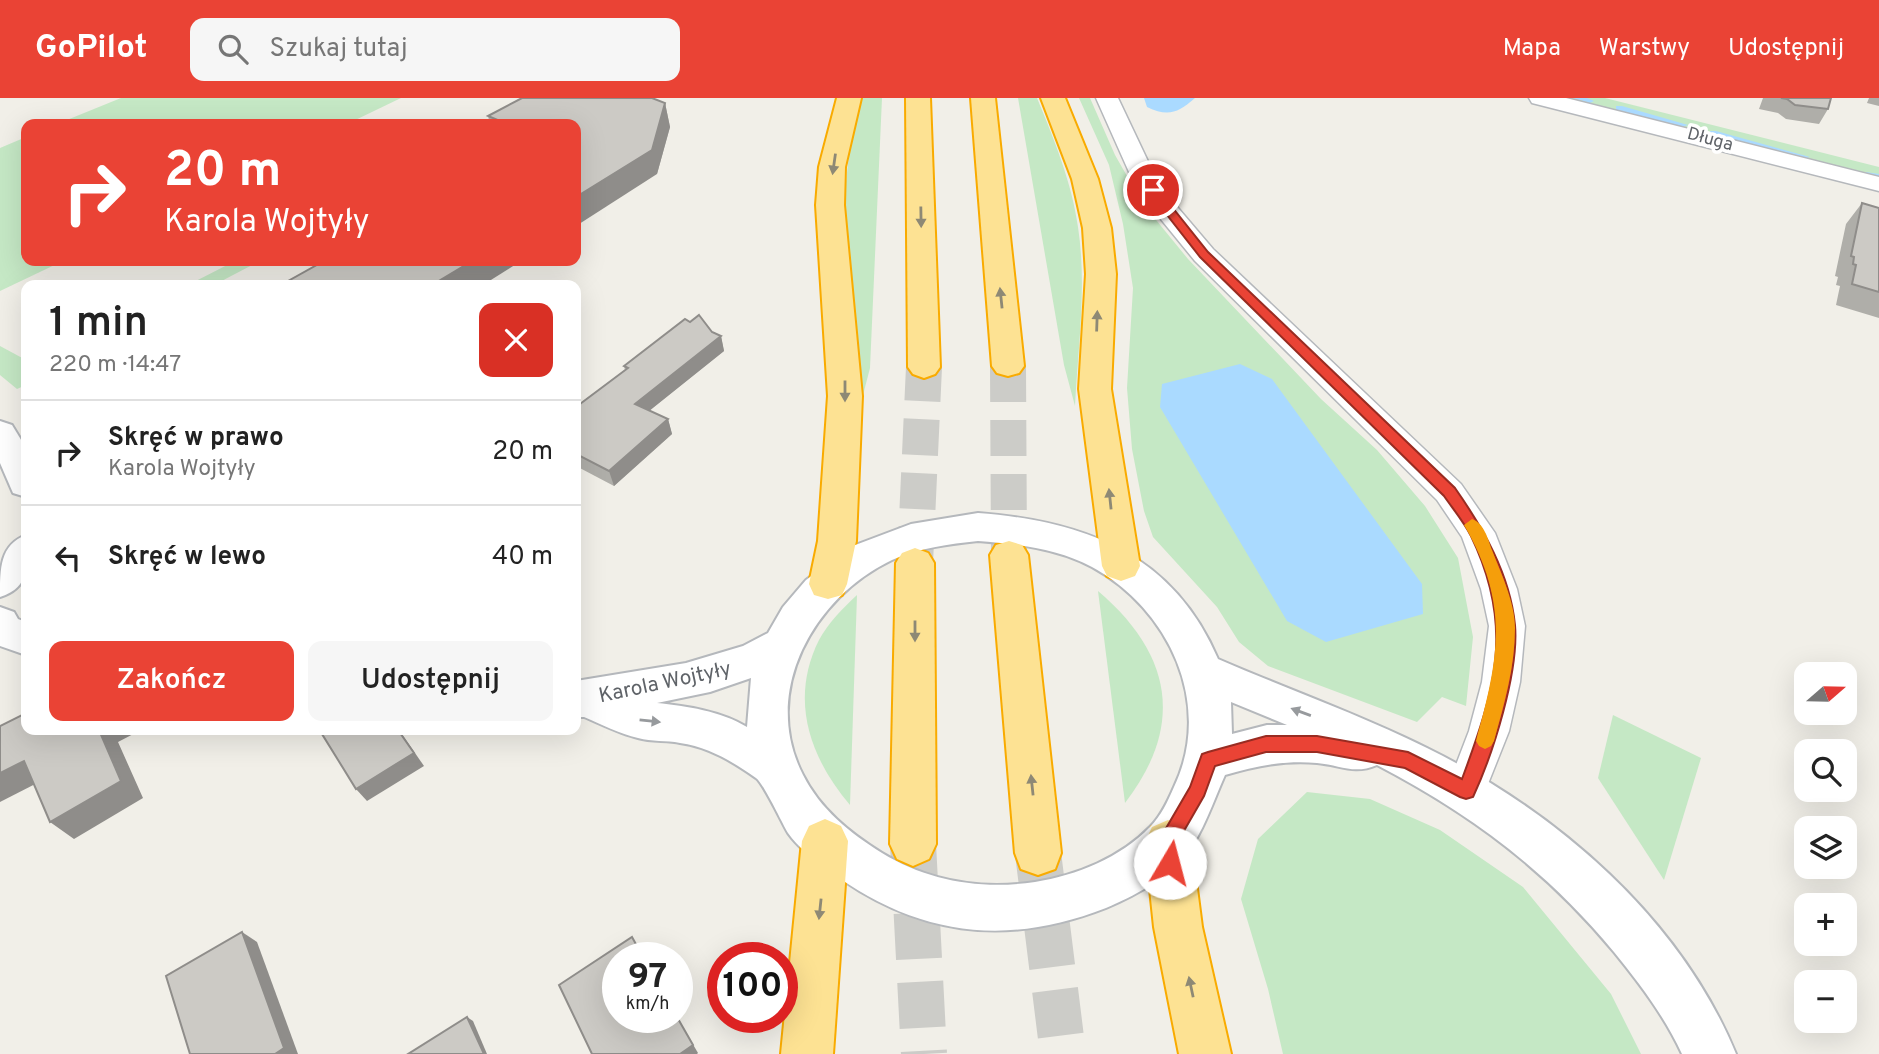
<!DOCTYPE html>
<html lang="pl">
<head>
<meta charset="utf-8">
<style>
	:root { --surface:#fff; --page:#f6f6f6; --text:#222; --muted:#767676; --line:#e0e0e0; --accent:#ea4335 }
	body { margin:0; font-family:Overpass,sans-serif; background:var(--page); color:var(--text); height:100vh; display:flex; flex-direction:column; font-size:26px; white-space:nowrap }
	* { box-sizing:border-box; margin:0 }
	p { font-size:23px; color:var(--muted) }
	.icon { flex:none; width:38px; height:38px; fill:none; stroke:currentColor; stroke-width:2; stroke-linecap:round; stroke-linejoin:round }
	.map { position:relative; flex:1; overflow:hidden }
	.drawer { position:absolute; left:21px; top:182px; width:560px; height:455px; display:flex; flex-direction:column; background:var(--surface); border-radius:14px; box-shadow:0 7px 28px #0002 }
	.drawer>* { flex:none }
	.banner { position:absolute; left:21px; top:21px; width:560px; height:147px; border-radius:14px; box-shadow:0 7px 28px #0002; background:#ea4335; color:#fff; overflow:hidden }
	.needle { width:46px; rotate:70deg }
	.buttons { position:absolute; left:1794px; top:564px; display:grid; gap:14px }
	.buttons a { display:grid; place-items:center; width:63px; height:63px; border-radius:14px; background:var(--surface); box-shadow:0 7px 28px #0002; font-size:35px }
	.speed { position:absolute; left:602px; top:844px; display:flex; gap:14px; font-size:35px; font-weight:700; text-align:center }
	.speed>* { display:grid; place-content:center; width:91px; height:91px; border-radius:50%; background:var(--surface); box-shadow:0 7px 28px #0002; line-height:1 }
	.speed small { font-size:18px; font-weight:400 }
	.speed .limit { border:10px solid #d22; background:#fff; color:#111 }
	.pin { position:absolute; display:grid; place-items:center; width:60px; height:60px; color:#fff; margin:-30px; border:4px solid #fff; border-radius:50%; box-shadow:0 2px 7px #0007 }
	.me { position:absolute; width:77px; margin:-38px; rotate:8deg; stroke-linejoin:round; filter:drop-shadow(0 0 5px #0008) }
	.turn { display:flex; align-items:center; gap:24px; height:147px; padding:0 28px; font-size:32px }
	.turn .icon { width:91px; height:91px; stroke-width:2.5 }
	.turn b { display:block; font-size:49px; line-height:60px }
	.round { display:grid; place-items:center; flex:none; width:74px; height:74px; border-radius:14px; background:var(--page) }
	.summary { display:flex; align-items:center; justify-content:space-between; height:119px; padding:0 28px }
	h1 { font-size:42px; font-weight:600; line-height:52px }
	.primary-button { display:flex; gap:14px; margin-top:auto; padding:14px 28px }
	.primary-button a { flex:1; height:80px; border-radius:14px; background:var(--accent); color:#fff; font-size:28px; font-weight:600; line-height:80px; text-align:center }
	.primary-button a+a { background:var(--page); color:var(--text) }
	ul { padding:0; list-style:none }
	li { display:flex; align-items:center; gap:21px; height:105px; padding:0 28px; border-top:2px solid var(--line) }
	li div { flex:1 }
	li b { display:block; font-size:26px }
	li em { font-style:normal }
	header { display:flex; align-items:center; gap:42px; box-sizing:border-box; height:98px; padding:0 35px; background:var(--accent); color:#fff }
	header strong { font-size:33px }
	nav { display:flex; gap:38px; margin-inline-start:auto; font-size:24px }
	.search { width:490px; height:63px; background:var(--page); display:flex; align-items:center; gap:18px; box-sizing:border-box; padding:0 24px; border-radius:14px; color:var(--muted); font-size:26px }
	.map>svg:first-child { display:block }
</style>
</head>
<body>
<header>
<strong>GoPilot</strong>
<div class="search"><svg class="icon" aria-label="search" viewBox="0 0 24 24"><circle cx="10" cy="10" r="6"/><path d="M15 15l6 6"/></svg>Szukaj tutaj</div>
<nav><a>Mapa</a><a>Warstwy</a><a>Udostępnij</a></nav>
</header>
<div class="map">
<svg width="1879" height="956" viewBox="0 0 1879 956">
	<rect width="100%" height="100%" fill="#f1efe8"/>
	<g fill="#c5e8c5">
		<path d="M121,0h280l-54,26h-290z"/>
		<path d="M860,0h22l-12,270 -7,27 -20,-187 7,-62z"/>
		<path d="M1018,0h19c17,41 35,85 41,129 9,58 0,120 -3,179l-11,-41z"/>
		<path d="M1079,0h11l25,57 28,49 45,55 133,140 56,51 48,56 33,52 15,79 -7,69 -24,-9 -25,25 -149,-56 -29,-24 -22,-35 -64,-70 -9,-26 -12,-62 -5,-61 6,-100 -10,-64 -14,-59z"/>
		<path d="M1565,0h40l274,69v11z"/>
		<path d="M26,39v124h37l-63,30v-143z"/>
		<path d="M235,163h25l-46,24h-26z"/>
		<path d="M0,248l26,14v25l-9,4 -17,-14z"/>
		<path d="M1098,493c74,63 87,134 27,212z"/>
		<path d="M857,497l-7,210c-40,-47 -61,-105 -31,-165 9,-17 24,-32 38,-45z"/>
		<path d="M1613,617l88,43 -37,122 -66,-102z"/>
		<path d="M1307,694l63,7 70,31 83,57 88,107 30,60h-358l-15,-65 -27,-90 17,-60z"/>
	</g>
	<g fill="#aadaff">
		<path d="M1144,0h51c-17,15 -27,19 -48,9z"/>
		<path d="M1240,266l32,15 150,205 1,30 -97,28 -39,-21 -127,-214 2,-23z"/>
	</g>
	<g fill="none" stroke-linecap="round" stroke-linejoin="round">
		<g fill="#aadaff" fill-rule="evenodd">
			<path d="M1573,0h14l7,3 -4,2z"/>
			<path d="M1616,8h6l66,19 -7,2 -65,-17z"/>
			<path d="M1710,33h6l94,26 -7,2 -93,-24z"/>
			<path d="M1866,74l13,2v6l-13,-4z"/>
		</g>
		<g stroke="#ccccc8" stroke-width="36" stroke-dasharray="36 18" stroke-linecap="butt">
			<path d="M1008,268l1,189"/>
			<path d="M915,465l9,-196"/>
		</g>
		<g stroke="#ccccc8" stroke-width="46" stroke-dasharray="46 23" stroke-linecap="butt">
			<path d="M913,746l11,210"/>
			<path d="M1038,755l25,201"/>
		</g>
		<g stroke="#b5b8bc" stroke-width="3">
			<g id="minor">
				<path d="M1096,0h22l35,74 20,30 40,47 248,235 34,49 22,56 8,37 -5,56 -11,49 -29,73 -14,6 -14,-6 -6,-13 23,-60 13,-49 7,-56 -8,-37 -19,-52 -25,-37 -242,-239 -40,-49 -26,-40z"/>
				<path d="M1529,0h37l313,79v14l-347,-88z"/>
			</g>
		</g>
		<g stroke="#b5b8bc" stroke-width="4">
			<g id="tertiary">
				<path d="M0,323l12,4 14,23v49l-13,-4 -13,-30z"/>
				<path d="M978,415c107,8 195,41 240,146 69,30 141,55 209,89 130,64 253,170 309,306h-54c-17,-37 -42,-70 -68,-102 -68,-82 -143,-138 -237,-187 -23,10 -37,0 -60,-2 -32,-3 -61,3 -92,12 -12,27 -22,58 -40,81 -20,24 -51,40 -79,52 -102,40 -192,27 -279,-39 -14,-10 -29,-22 -39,-36 -7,-12 -24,-49 -32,-55 -23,-16 -47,-31 -76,-35 -14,-3 -28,-1 -42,-5 -18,-4 -37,-14 -54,-21h-8v-36l110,-18 57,-17 25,-13 15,-26 23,-27 44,-33 61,-23zM978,443c39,3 79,7 114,26 77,42 122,137 82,220 -6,14 -13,29 -24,40 -30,31 -73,48 -115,55 -54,8 -107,-1 -153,-29 -32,-20 -62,-44 -79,-78 -43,-83 11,-178 89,-215 27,-12 57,-16 86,-19zM751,580l-4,49c-26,-16 -61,-21 -90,-24l53,-11zM1231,604l56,23h-20l-35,9z"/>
				<path d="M26,437c1,28 6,52 -26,62 0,-29 0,-52 26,-62z"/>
				<path d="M0,509l14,5 4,7 8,3v33l-26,-9z"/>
			</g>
		</g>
		<g stroke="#f9ab00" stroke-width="4">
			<g id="motorway">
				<path d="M837,0h24l-16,69 -1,38 18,191 -6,145 -9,43 -5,11 -14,4 -14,-4 -5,-11 9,-43 10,-145 -12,-191 3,-38z"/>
				<path d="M906,0h24l10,269 -5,7 -11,4 -11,-4 -5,-7z"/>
				<path d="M971,0h24l29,268 -5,7 -11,3 -11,-3 -5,-7z"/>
				<path d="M1041,0h24l33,81 13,49 5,46 -5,115 29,177 -5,10 -14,5 -14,-5 -5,-10 -23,-177 7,-115 -3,-46 -11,-49z"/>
				<path d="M1009,443l13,4 6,10 33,298 -6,16 -17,6 -17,-6 -6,-16 -25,-298 6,-10z"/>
				<path d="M915,450l13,5 6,10 2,281 -7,15 -16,7 -16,-7 -7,-15 6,-281 6,-10z"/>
				<path d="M825,721l16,7 7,15 -15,213h-52l21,-213 7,-15z"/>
				<path d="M1168,722l16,7 7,15 11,85 29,127h-52l-25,-127 -9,-85 7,-15z"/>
			</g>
		</g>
		<use href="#minor" fill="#fff" fill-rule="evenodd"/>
		<use href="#tertiary" fill="#fff" fill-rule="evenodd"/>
		<use href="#motorway" fill="#fde293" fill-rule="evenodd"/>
	</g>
	<g fill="#afaea9">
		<path d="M1763,0h68l-3,11 -9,15 -33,-5 -8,-6 -19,-4z"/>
		<path d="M1869,0h10v8l-12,-3z"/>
		<path d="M665,5l5,24 -13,47 -81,-50h-86l-2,-8z"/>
		<path d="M1862,105l17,5v110l-43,-13 4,-19 -4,-1 2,-8 -3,-1 11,-52z"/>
		<path d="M712,234l9,4 3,15 -75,60 19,8 4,15 -58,52 -38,-20v-59l49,-37 -1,-4z"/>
	</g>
	<g fill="#8f8d8a">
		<path d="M665,5l5,24 -13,47 -81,52v-29z"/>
		<path d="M472,163h49l-38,24h-51z"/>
		<path d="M721,238l3,15 -85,68 -4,-15z"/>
		<path d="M668,321l4,15 -58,52 -5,-15z"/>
		<path d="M99,632h42l-23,12 25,56 -69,41 -24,-17z"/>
		<path d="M398,632h1l25,36 -57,35 -11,-12z"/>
		<path d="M24,663l23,17 -47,24v-29z"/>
		<path d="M242,834l15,10 41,112h-23z"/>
		<path d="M467,919l6,4 14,33h-3z"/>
		<path d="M677,919l21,36 -1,1h-17z"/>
	</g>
	<g fill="#cccac5" stroke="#8f8d8a" stroke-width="2">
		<path d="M522,0h130l13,5 -13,47 -76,47v-73h-69l-19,-8z"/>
		<path d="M1781,0h50l-3,11 -33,-4 -8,-6z"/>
		<path d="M1862,105l17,5v84l-27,-8 4,-19 -3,-1 1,-7 -3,-1z"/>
		<path d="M324,163h148l-40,24h-151z"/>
		<path d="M699,217l13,17 9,4 -86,68 33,15 -59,52 -33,-17v-47l52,-39 -4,-2 61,-47 5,3z"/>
		<path d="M26,615v17h73l22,51 -71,41 -26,-61 -24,12v-47z"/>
		<path d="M329,632h69l16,23 -58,36 -34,-55z"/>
		<path d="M242,834l42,116 -9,6h-85l-24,-78z"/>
		<path d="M632,839l11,20h-25v60h59l16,28 -13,9h-88l-33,-69z"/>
		<path d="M467,919l17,37h-76z"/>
	</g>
	<defs><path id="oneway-solid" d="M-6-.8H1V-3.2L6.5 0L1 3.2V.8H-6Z" transform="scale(1.75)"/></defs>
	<g fill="#8e8975">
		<use href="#oneway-solid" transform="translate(834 66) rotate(98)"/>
		<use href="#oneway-solid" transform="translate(921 119) rotate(89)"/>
		<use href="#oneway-solid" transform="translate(1001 200) rotate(-96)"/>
		<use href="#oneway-solid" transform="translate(1097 223) rotate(-88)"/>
		<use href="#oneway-solid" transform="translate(845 293) rotate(90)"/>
		<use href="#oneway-solid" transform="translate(1110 401) rotate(-96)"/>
		<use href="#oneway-solid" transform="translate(915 533) rotate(90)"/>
		<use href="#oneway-solid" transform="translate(1032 687) rotate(-96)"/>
		<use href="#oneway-solid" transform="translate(820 811) rotate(96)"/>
		<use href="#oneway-solid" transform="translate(1191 889) rotate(-102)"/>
	</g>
	<g fill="#979a9d">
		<use href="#oneway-solid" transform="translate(1301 614) rotate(-160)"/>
		<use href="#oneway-solid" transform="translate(650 623) rotate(6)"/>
	</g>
	<path fill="#ea4335" stroke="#982c22" stroke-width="2" d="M1149,89h7l52,65 247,236c28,40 55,86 60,137 4,47 -22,129 -42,172l-7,2 -6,-2 -55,-29 -88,-16h-51l-51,14 -11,30 -27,47 3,20 -3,7 -7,2 -7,-2 -5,-28 32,-55 12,-33 6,-2 58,-16h51l91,16 54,27c33,-89 53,-152 9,-243 -7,-14 -18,-27 -27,-40l-244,-239 -51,-65z"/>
	<path fill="#f59e0b" d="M1472,421c12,4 16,20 20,31 9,24 23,52 23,78 0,39 -11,76 -21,113l-3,5 -6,3 -6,-3 -3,-5c23,-83 34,-137 -12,-216z"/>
	<g text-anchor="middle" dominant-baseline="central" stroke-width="7" stroke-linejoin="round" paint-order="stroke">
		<g font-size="18" fill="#5f6368" stroke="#fff">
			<text transform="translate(1710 42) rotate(15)">Długa</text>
		</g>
		<g font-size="21" fill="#5f6368" stroke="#fff">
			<text transform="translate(665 585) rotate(-12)">Karola Wojtyły</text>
		</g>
	</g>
</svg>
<div class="buttons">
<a><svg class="needle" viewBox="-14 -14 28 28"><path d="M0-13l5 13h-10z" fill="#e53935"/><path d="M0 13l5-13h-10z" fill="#767676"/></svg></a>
<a><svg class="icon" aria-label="search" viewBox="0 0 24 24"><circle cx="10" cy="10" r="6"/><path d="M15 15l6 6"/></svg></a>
<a><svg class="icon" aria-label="layers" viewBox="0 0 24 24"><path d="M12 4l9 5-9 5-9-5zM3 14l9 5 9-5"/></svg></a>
<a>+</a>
<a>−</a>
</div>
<div class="speed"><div>97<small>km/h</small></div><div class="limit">100</div></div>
<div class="pin" style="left:1153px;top:92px;background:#d93025"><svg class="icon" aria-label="arrive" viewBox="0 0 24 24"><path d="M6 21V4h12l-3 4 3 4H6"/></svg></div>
<svg class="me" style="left:1170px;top:765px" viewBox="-20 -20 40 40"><circle r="19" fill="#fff"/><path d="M0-13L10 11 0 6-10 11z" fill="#ea4335"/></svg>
<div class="banner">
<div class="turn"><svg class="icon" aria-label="right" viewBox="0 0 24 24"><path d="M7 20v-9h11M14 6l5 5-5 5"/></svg><div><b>20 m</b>Karola Wojtyły</div></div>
</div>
<section class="drawer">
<div class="summary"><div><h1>1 min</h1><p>220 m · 14:47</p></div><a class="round" style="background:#d93025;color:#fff"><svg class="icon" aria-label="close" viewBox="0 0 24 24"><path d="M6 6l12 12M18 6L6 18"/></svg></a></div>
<ul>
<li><svg class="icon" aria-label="right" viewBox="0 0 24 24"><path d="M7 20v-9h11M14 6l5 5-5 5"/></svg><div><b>Skręć w prawo</b><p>Karola Wojtyły</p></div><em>20 m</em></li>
<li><svg class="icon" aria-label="left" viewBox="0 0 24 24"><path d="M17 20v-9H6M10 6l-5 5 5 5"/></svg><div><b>Skręć w lewo</b></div><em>40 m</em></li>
</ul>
<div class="primary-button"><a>Zakończ</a><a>Udostępnij</a></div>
</section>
</div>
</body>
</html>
